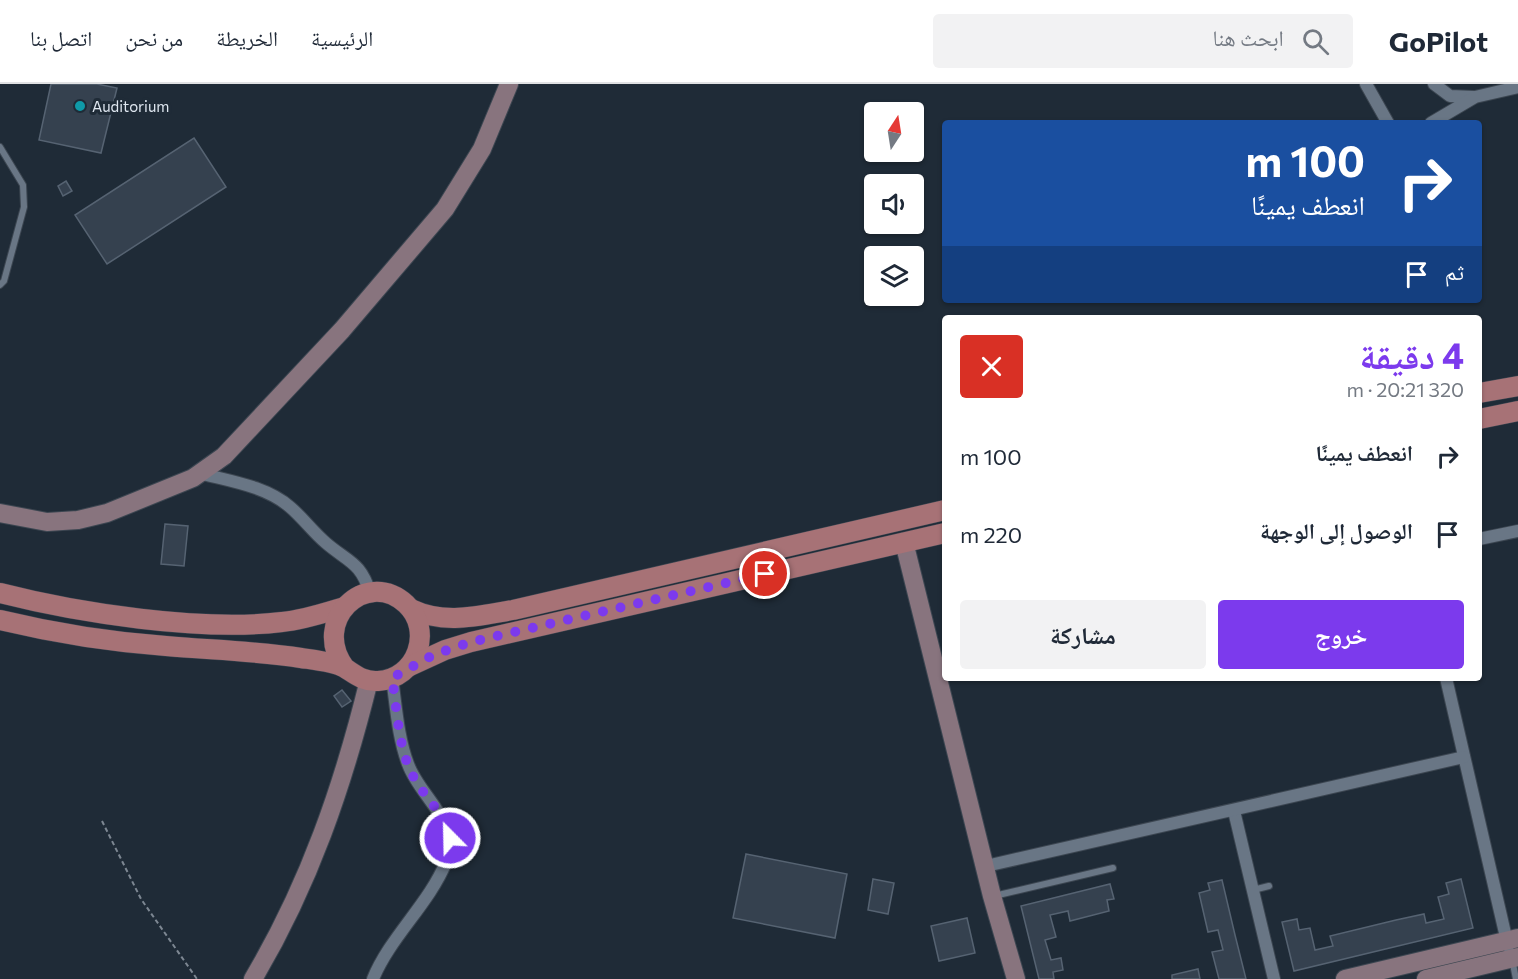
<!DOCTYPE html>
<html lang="ar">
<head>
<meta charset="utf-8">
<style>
	:root { --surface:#fff; --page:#f2f2f3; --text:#1f2937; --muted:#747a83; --line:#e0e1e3; --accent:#7c3aed }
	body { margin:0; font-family:Commissioner,"Noto Naskh Arabic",sans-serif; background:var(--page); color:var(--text); direction:rtl; height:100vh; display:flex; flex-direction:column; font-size:22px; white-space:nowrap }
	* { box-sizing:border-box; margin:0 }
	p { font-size:20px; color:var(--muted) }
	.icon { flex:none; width:33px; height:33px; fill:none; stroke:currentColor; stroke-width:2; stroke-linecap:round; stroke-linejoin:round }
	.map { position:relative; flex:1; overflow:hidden; direction:ltr }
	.side { position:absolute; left:942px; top:231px; width:540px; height:366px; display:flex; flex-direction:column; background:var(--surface); border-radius:6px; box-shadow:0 2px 4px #0004; direction:rtl }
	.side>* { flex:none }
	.top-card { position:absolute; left:942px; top:36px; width:540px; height:183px; border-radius:6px; box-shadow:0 2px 4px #0004; direction:rtl; background:#1a4fa0; color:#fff; overflow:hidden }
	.needle { width:39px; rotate:12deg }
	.fabs { position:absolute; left:864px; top:18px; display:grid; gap:12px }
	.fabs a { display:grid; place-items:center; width:60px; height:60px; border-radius:6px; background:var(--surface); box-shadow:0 2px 4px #0004; font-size:30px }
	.pin { position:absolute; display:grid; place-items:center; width:51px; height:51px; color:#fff; margin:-26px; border:3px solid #fff; border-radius:50%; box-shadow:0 2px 6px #0007 }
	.me { position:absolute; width:66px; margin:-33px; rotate:337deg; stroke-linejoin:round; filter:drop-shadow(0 0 4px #0008) }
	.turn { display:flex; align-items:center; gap:21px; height:126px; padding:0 18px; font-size:27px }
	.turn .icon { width:78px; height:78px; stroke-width:2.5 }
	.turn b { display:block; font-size:42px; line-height:51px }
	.then { display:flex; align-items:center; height:57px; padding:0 18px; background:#0003; gap:12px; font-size:22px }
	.round { display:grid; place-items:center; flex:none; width:63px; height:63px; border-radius:6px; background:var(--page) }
	.overview { display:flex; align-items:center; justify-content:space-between; height:102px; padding:0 18px }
	h1 { font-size:36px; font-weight:700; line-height:45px; color:var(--accent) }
	.cta { display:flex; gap:12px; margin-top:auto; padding:12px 18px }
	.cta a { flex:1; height:69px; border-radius:6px; background:var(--accent); color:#fff; font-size:24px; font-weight:700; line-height:69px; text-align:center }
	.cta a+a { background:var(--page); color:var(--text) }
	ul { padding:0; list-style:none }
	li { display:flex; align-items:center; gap:18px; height:78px; padding:0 18px }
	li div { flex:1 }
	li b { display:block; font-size:22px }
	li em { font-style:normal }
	header { display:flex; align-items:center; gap:36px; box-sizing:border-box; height:84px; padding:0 30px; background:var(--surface); border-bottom:2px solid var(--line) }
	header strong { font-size:28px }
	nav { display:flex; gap:33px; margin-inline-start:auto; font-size:21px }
	.search { width:420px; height:54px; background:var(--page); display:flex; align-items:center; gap:15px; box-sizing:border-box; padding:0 21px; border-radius:6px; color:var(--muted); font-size:22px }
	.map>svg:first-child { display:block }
</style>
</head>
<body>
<header>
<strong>GoPilot</strong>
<div class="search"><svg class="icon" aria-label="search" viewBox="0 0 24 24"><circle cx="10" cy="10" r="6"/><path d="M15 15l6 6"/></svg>ابحث هنا</div>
<nav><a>الرئيسية</a><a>الخريطة</a><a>من نحن</a><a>اتصل بنا</a></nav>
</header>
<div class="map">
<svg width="1518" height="895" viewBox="0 0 1518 895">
	<rect width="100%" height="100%" fill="#1f2b37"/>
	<g fill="#35414f" stroke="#566372" stroke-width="1.5">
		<path d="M51,0h46l20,4 -16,65 -62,-13z"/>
		<path d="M194,54l32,49 -119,77 -32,-49z"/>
		<path d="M66,97l6,10 -9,5 -5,-10z"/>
		<path d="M165,440l23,2 -4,40 -23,-2z"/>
		<path d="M342,606l9,11 -9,6 -8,-11z"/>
		<path d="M746,770l101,20 -12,64 -102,-20z"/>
		<path d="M873,795l21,4 -6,31 -20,-4z"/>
		<path d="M1461,795l12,49 -179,43 -12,-49 15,-3 2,11 11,-2 5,22 18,-4 -3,-10 66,-16 28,-6 2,9 18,-4 -6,-22 11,-3 -3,-11z"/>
		<path d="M1222,796l13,55 11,44h-27l-7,-27 11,-2 -5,-20 -10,2 -9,-39 11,-3 -2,-7z"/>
		<path d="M1110,800l4,15 -7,1 2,11 -39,10 -2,-10 -18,4 6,22 -11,3 6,20 10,-2 2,12 -10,2 1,7h-15l-18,-73z"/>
		<path d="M967,834l8,35 -36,8 -8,-35z"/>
		<path d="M1198,885l2,10h-28v-4z"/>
	</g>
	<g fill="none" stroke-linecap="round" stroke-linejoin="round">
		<g stroke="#3c4651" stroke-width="8">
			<g id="lane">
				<path d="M0,63l23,38 1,22 -20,74 -4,4"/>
				<path d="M1253,806l16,-4"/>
				<path d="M994,812l119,-28"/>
				<path d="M1512,875l4,20"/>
			</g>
		</g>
		<g stroke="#3c4651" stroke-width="14">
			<g id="street">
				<path d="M1366,0l22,39"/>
				<path d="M1434,0l16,12 24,1"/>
				<path d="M1431,39l44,-26 43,-10"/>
				<path d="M199,389c30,8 67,13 91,34 13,11 23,25 36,36 22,19 35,19 44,50"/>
				<path d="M1479,455l39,-8"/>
				<path d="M1446,594l62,268"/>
				<path d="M1234,727l40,168"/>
				<path d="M986,782l478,-109"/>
				<path d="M373,895c17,-42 56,-75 73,-117 16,-40 -26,-64 -38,-98 -10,-26 -12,-58 -16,-86"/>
			</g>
		</g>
		<g stroke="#3c4651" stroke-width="20">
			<g id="secondary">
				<path d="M0,429l47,9 31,-2 29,-7 86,-35 31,-22 118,-126 103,-121 37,-60 27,-65"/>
				<path d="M904,458l88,354 24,83"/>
				<path d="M253,895c56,-94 90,-193 116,-299"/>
				<path d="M1345,895l173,-41"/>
				<path d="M1426,895l92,-22"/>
			</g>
		</g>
		<g stroke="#3c4651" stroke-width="21">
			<g id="primary">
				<path d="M1479,309l39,-7"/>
				<path d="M1479,335l39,-8"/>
				<path d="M0,509c78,20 202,39 282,29 21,-2 42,-9 62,-15"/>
				<path d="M411,525c34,16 66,7 102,1l432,-100"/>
				<path d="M0,536c54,13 110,22 166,26 45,4 90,5 135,12 13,2 33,4 44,10 11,7 19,14 33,13 39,-2 56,-51 28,-77 -41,-37 -96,18 -61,64"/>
				<path d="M408,583l37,-17 26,-8 474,-109"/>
			</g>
		</g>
		<path stroke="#7d8792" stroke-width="2" stroke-dasharray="4.5 3" stroke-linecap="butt" d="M102,737l39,78 56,80"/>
		<use href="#lane" stroke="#697685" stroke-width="6"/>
		<use href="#street" stroke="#697685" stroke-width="12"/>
		<use href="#secondary" stroke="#88747e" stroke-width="18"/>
		<use href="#primary" stroke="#a77276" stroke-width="20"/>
	</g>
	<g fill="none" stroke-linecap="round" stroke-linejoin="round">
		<path stroke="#7c3aed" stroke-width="10" stroke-dasharray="0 18" d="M450,754c-6,-27 -29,-43 -40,-68 -12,-27 -13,-62 -18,-92l41,-23 38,-13 294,-68"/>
	</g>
	<circle fill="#0f9aa8" stroke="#1f2b37" stroke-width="2" cx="80" cy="22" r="6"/>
	<g text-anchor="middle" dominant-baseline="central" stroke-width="6" stroke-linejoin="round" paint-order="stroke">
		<g font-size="15" fill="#dfe7f0" stroke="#1f2b37" text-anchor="start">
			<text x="92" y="22">Auditorium</text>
		</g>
	</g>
</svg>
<div class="fabs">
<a><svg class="needle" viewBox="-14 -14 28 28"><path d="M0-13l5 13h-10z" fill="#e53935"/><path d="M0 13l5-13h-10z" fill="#747a83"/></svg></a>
<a><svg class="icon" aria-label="sound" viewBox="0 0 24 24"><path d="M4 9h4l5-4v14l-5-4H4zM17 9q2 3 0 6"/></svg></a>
<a><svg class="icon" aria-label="layers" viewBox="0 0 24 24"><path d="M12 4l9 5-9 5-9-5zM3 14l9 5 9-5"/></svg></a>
</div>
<div class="pin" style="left:765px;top:490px;background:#d93025"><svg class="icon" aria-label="arrive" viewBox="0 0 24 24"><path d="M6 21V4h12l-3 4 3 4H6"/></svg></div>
<svg class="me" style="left:450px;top:754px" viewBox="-20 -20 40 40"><circle r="17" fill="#7c3aed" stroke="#fff" stroke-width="3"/><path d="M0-11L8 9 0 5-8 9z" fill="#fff"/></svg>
<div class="top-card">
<div class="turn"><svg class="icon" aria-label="right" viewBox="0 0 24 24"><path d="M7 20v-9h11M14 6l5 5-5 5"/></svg><div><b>100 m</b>انعطف يمينًا</div></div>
<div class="then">ثم<svg class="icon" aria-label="arrive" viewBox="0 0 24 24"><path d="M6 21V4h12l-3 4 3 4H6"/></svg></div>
</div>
<section class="side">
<div class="overview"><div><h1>4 دقيقة</h1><p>320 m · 20:21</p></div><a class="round" style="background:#d93025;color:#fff"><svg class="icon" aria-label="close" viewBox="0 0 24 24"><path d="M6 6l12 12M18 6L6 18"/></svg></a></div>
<ul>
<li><svg class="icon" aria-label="right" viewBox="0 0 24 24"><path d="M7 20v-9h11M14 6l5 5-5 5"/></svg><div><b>انعطف يمينًا</b></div><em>100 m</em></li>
<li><svg class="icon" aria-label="arrive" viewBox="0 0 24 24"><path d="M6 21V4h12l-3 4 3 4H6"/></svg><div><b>الوصول إلى الوجهة</b></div><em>220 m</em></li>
</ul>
<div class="cta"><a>خروج</a><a>مشاركة</a></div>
</section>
</div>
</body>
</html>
